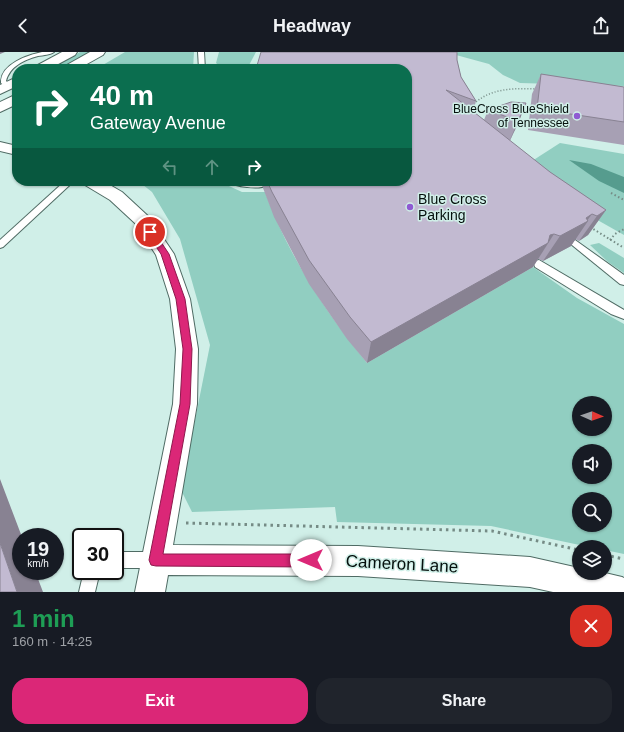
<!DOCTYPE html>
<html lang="en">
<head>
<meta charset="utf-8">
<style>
	:root { --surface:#171b24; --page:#20242c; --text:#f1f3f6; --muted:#9ea1a6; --accent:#db2777 }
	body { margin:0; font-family:Arial,sans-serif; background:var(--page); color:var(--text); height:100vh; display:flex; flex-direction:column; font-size:15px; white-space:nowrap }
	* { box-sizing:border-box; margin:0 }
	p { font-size:13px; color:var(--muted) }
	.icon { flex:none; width:22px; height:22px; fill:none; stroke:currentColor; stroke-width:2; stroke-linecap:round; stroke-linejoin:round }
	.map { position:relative; height:540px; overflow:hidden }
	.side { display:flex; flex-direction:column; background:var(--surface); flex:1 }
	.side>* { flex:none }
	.hud { position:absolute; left:12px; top:12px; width:400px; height:122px; border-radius:16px; box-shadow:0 1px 3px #0004; background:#0b6e4f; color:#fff; overflow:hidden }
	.needle { width:26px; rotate:92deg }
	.buttons { position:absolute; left:572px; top:344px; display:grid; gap:8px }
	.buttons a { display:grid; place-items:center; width:40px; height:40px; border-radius:50%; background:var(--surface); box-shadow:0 1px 3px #0004; font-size:20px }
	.speed { position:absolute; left:12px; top:476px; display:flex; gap:8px; font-size:20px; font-weight:700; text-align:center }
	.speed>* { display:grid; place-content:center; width:52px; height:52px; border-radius:50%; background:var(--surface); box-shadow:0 1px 3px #0004; line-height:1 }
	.speed small { font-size:10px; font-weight:400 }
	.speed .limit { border:2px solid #111; border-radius:6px; background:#fff; color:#111 }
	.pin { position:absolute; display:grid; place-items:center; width:34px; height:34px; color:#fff; margin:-17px; border:2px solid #fff; border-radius:50%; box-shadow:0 1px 4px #0007 }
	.me { position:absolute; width:44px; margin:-22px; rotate:270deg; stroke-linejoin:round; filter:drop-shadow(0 0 3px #0008) }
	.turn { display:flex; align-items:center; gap:14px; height:84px; padding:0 12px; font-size:18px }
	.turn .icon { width:52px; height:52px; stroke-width:2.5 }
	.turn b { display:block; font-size:28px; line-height:34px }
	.lanes { display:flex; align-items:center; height:38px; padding:0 12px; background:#0003; justify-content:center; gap:20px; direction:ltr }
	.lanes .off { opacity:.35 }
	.round { display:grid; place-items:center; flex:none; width:42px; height:42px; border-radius:16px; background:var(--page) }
	.headline { display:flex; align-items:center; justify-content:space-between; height:68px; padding:0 12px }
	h1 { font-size:24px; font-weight:700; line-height:30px; color:#1e9e55 }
	.primary-button { display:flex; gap:8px; margin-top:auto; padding:8px 12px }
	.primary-button a { flex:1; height:46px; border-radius:16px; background:var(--accent); color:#fff; font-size:16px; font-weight:700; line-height:46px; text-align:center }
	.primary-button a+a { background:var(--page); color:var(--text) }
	header { display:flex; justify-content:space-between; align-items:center; height:52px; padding:0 12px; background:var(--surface); font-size:18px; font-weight:700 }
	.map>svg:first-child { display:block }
</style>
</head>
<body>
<header><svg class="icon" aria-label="back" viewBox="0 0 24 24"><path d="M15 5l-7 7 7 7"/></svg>Headway<svg class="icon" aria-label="share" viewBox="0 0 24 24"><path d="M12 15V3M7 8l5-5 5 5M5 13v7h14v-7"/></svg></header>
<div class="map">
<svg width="624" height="540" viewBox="0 0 624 540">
	<rect width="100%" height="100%" fill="#d0efe8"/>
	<g fill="#91cec1" fill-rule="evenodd">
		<path d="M80,0h13l-29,17h-15z"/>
		<path d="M125,0h69l-1,17h-97z"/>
		<path d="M219,0h37l-9,17h-24l-7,-6z"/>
		<path d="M445,0h179v34l-104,-3 -17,-8 -14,-11z"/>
		<path d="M560,91l64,11v81l-46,-26 -46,-48z"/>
		<path d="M138,129h80l24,11h23c23,63 60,119 102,171l166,-96 44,31 47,26v230l-19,-4v-3h-16l-98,-21 -154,-4 -2,-15 -143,5 -11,-22 29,-145 -30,-106 -28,-47zM579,351h26v26h-26zM579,399h26v26h-26zM579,447h26v26h-26z"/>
		<path d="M599,191l25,15v15l-16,-11 -18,-17z"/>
	</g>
	<path fill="#569c8e" d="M569,108l22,4 33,13v16l-25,-12z"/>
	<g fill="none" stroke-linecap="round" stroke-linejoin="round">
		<g stroke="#4f6b64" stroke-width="2">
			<g id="service">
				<path d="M42,0h12c-4,3 -10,3 -16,4 -14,4 -28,10 -32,25l5,5 -1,1h-4l-5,-4c-1,-19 27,-28 41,-31z"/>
				<path d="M198,0h6l1,17h-6z"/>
				<path d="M65,129h9l-71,66 -3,1v-8z"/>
				<path d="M229,129l33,1 4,3c-5,5 -32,2 -37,-4z"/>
				<path d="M575,188l49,35v10l-4,-1 -48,-39 -2,-2z"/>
				<path d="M539,208l85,50v9l-13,-5 -76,-47 -1,-3 1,-3z"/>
				<path d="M115,500h40l5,3 3,5 -3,5 -5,3h-40z"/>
				<path d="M84,519h16l-5,21h-16z"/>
			</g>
		</g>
		<g stroke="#4f6b64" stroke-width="2">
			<g id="minor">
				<path d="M0,90l17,4v9l-17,-4z"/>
				<path d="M83,129h20l19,11 27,25 25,37 16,45 8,50 -1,55 -24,141 185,1 172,11 49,11v5h26l17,4 2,1v14h-71l-23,-5 -172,-11 -190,-1 -3,17h-30l38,-188 3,-55 -6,-50 -14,-44 -19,-30 -27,-25 -25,-15z"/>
			</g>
		</g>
		<g stroke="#4f6b64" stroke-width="2">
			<g id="secondary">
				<path d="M62,0h15l-2,3 -26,14h-15l2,-3z"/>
				<path d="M90,0h15l-2,3 -25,14h-15l2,-3z"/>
				<path d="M17,25v9l-17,8v-9z"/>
				<path d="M17,42v10l-17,8v-10z"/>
			</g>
		</g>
		<path stroke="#758b85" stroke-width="1.5" stroke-dasharray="1 2" stroke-linecap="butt" d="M474,52c16,-16 41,-16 63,-15"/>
		<g stroke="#758b85" stroke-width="2" stroke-dasharray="1.5 2.5" stroke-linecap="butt">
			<path d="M611,141l13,7"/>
			<path d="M590,175l34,21"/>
			<path d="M610,188l5,-6 9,-5"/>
		</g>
		<g stroke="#758b85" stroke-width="3" stroke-dasharray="2.5 4" stroke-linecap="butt">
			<path d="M186,471l306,8 87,19"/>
			<path d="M605,503l19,4"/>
		</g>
		<use href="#service" fill="#fff" fill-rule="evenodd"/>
		<use href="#minor" fill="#fff" fill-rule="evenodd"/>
		<use href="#secondary" fill="#fff" fill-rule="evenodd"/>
	</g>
	<g fill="#a7a0b4">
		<path d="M457,8l4,17 15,24 -3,11 11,8 4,-10 38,-7 -16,38 40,31 56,38 -18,25 -9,6 -4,-2 -4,7 -28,15 -5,-2 -5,8 -166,96 -20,-24 -38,-55 -35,-67 -11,-29 -1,-7h145z"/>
		<path d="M541,22l83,13v58l-96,-15 4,-36z"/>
	</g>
	<g fill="#888292">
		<path d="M0,0h5l-5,2z"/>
		<path d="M526,51l-8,21 -9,18 9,-21z"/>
		<path d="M606,158l-18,25 -9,6 18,-25z"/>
		<path d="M592,162l-6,8 2,-1 -17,25 -28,15 17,-25z"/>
		<path d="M554,182l-21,33 -166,96 4,-21 179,-107z"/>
		<path d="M0,427l22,58h-1v34h14l8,21h-26l-17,-49z"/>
	</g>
	<g fill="#c2bad1" stroke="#888292">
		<path d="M261,0h196v8l4,17 15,24 -30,-11 104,82 56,38 -9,6 -5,-2 -6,4 2,3 -28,15 -6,-2 -4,1 -2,8 -177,99 -21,-25 -41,-57 -37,-68 -5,-11h140v-112h-151z"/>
		<path d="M541,22l83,13v35l-87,-13z"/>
		<path d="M511,50l15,1 -8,18 -30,-11z"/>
		<path d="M0,491l17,49h-17z"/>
	</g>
	<path fill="#db2777" stroke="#8e194d" d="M150,177l3,1 16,24 16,45 7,50 -2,55 -27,150h148l5,2 1,4 -1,5 -5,2 -155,-1 -5,-1 -2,-5 31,-156 3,-55 -7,-50 -15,-45 -15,-22z"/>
	<g fill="#8f5ad2" stroke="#d0efe8" stroke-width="1.5">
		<circle cx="577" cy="64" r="4"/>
		<circle cx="410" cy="155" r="4"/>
	</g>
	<g text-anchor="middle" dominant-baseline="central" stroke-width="3" stroke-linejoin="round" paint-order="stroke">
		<g font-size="12" fill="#05100d" stroke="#d0efe8" text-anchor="end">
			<text x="569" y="57">BlueCross BlueShield<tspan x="569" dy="14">of Tennessee</tspan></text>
		</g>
		<g font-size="14" fill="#05100d" stroke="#d0efe8" text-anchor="start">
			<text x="418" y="147">Blue Cross<tspan x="418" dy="16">Parking</tspan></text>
		</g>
		<g font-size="17" fill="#05100d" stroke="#d0efe8">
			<text transform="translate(402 512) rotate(3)">Cameron Lane</text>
		</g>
	</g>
</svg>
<div class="buttons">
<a><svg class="needle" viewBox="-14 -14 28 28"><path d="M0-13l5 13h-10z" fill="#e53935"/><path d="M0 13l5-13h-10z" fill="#9ea1a6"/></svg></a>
<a><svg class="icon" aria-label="sound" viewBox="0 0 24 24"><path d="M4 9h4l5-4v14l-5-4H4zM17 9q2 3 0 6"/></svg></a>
<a><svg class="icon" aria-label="search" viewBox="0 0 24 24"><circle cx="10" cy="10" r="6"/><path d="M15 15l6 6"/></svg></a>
<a><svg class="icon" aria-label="layers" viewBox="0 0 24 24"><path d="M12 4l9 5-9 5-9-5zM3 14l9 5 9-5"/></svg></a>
</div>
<div class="speed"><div>19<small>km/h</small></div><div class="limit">30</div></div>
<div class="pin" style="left:150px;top:180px;background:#d93025"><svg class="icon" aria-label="arrive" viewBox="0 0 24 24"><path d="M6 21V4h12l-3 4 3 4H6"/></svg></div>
<svg class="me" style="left:311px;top:508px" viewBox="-20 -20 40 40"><circle r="19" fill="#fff"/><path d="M0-13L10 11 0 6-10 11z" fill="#db2777"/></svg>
<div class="hud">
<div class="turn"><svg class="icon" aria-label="right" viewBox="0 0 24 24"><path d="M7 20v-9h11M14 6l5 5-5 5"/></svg><div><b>40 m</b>Gateway Avenue</div></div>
<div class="lanes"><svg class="icon off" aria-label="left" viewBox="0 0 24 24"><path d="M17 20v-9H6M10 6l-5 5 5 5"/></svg><svg class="icon off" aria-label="ahead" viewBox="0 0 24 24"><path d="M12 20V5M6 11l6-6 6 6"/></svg><svg class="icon" aria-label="right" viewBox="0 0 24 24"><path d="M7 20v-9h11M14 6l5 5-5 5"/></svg></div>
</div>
</div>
<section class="side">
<div class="headline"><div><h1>1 min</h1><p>160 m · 14:25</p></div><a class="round" style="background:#d93025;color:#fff"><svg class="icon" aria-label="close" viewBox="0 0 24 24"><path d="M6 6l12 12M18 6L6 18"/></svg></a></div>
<div class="primary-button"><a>Exit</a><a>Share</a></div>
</section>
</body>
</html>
